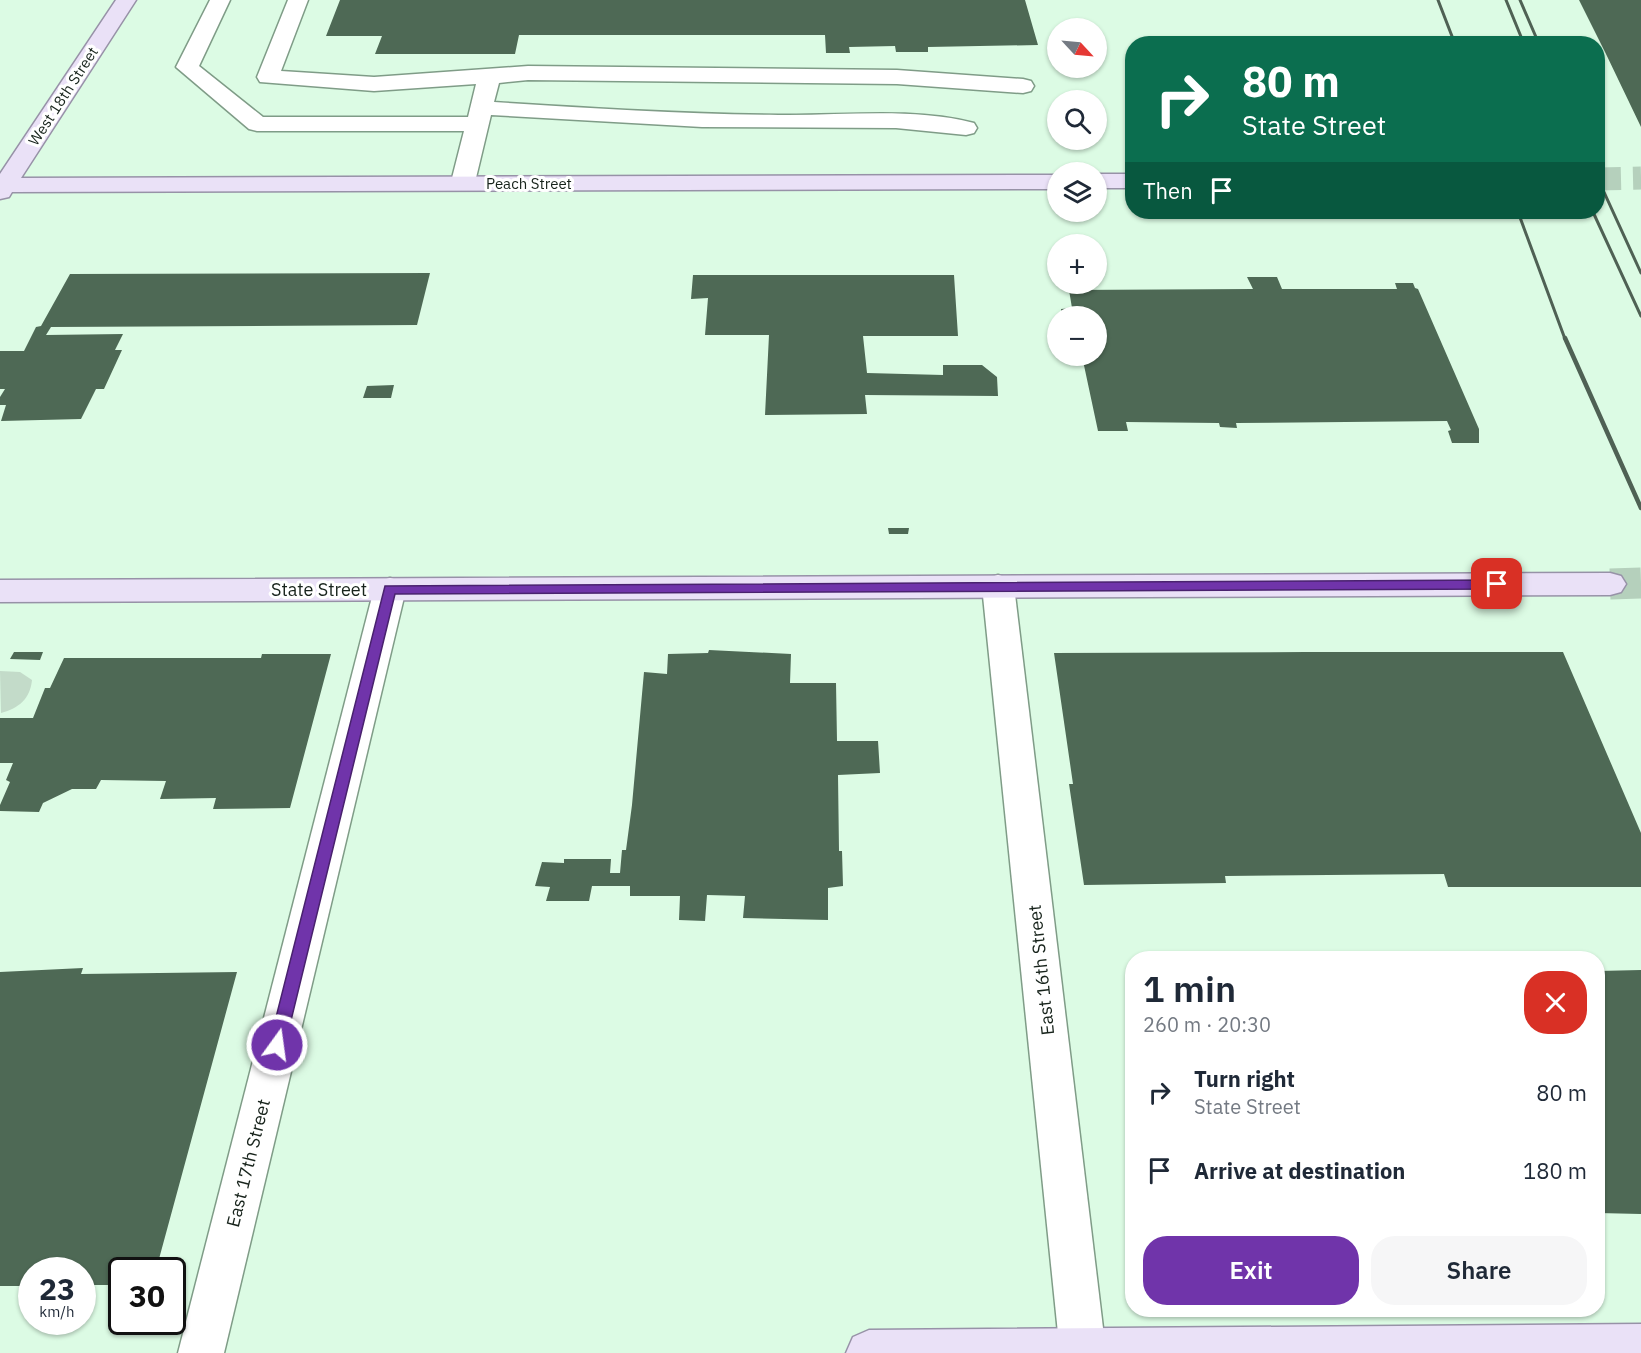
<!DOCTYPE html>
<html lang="en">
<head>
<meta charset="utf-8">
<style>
	:root { --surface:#fff; --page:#f6f6f7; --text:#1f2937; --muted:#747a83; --accent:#7034aa }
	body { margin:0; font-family:"IBM Plex Sans",sans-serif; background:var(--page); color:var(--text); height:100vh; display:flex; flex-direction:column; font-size:22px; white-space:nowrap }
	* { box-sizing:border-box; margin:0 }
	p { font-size:20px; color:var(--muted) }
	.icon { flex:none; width:33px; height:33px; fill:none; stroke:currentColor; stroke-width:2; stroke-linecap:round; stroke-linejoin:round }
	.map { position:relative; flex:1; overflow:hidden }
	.drawer { position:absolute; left:1125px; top:951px; width:480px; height:366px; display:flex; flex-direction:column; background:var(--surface); border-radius:24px; box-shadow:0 2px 4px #0004 }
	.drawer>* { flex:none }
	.banner { position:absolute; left:1125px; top:36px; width:480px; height:183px; border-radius:24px; box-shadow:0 2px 4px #0004; background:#0b6e4f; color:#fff; overflow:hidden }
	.needle { width:39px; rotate:116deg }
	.tools { position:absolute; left:1047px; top:18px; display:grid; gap:12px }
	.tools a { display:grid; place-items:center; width:60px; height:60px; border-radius:50%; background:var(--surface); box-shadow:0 2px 4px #0004; font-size:30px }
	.speed { position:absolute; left:18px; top:1257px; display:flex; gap:12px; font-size:30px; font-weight:700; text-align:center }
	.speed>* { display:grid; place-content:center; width:78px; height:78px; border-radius:50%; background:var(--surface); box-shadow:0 2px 4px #0004; line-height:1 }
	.speed small { font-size:15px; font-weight:400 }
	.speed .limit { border:3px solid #111; border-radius:9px; background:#fff; color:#111 }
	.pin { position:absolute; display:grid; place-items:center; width:51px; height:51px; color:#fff; margin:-26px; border-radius:12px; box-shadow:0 3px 9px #0006 }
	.me { position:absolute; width:66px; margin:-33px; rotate:14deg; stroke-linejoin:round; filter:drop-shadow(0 0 4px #0008) }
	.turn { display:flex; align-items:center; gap:21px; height:126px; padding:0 18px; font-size:27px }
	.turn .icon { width:78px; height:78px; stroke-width:2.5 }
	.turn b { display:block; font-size:42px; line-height:51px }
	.then { display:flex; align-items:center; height:57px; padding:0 18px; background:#0003; gap:12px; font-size:22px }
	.round { display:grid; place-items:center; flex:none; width:63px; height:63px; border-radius:24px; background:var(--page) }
	.headline { display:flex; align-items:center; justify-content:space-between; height:102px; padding:0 18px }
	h1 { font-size:36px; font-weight:600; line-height:45px }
	.primary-button { display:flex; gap:12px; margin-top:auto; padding:12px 18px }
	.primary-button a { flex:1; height:69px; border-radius:24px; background:var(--accent); color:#fff; font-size:24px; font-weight:600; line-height:69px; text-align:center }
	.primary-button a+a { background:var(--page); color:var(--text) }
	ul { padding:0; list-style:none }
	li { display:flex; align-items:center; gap:18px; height:78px; padding:0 18px }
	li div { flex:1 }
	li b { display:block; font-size:22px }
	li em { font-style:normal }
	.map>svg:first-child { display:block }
</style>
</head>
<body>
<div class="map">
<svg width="1641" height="1353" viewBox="0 0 1641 1353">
	<rect width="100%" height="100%" fill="#dcfbe4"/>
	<path fill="#c3dbc9" d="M0,671l20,1 12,8c-2,19 -13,28 -31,33z"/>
	<g fill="#4e6955">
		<path d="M340,0h685l13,45 -110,2v5h-32l-1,-6 -46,1 1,6h-24l-1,-18h-306l-4,19h-140l7,-18h-56z"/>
		<path d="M1579,0h62v127l-35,-73z"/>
		<path d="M430,273l-13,52 -366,2 -5,8 77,-1 -8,16h7l-18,39h-8l-15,30 -80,2 5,-16h-6v-8l5,-8h-5v-38h24l12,-24 5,-1 29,-52z"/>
		<path d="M693,275h261l4,61h-95l4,37 76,2v-10h39l15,12 1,19 -133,-1 2,19 -102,1 4,-80h-64l3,-37 -17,1z"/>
		<path d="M1247,277h30l5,12h115l-2,-6h18l2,5 3,1 61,140v14h-27l-4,-12 3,-1 -4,-9 -211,2 1,5 -17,-1 -1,-4 -93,-1 2,9h-30l-16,-75h14v-40h-34l-1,-7 11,-1 -3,-18 184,-1z"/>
		<path d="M394,385l-3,13h-28l4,-12z"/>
		<path d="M888,528h21l-1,6h-19z"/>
		<path d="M709,650l82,4 -1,29h46l1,58h41l2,32 -42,2 1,76h3l1,35 -15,2v32l-85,-2 2,-22 -38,-1 -2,26 -26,-1 1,-24h-50v-10h-38l-3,15h-43l4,-14 -15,-1 7,-24 22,1v-4h47l-1,14h10l2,-23h4l6,-45 12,-133 23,2 1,-20 40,-1z"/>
		<path d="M14,652h29l-3,8 -30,-1z"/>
		<path d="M1306,652h257l78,181v54h-193l-4,-13 -219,2 1,7 -142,2 -15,-101h4l-19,-131z"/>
		<path d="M262,654h69l-41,154 -77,1 3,-11 -56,1 6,-18 -65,-1 -5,9h-24l-29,14 -4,9 -39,-1v-6l10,-23 -4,-2 7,-17h-13v-45h33l12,-30h5l14,-30h197z"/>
		<path d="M83,968l-2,6 156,-2 -81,298h-34v15h-40v-15h-50v16h-32v-314z"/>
		<path d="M1641,970v244l-43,-1v-242z"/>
	</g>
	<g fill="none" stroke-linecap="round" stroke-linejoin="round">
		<path stroke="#b5d0bc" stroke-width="23" stroke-dasharray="23 12" stroke-linecap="butt" d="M1598,179l43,-1"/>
		<path stroke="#b5d0bc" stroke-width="31" stroke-dasharray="31 15" stroke-linecap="butt" d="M1610,584l31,-1"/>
		<g stroke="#7f9c87" stroke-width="3">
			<g id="minor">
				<path d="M210,0h20l-31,66 64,51h205l8,-33 -102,7 -114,-9 -3,-5 31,-77h20l-27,71 93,6 154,-11 369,4 126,9 8,2 3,5 -3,5 -8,2 -126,-9 -369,-4 -29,3 -5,19c95,6 189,12 284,13 65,1 133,-8 196,8l3,5 -3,5 -8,2 -70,-7 -194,-1 -211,-12 -16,67 -4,5 -8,2 -8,-2 -4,-5 13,-51h-207l-8,-2 -73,-62z"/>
				<path d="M998,575l11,3 5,8 92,767h-46l-78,-767 5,-8z"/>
				<path d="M390,578l11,3 5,8 -182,764h-46l196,-764 5,-8z"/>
			</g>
		</g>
		<g stroke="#9792a7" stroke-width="3">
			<g id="major">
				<path d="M116,0h20l-115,178 1037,-3v14l-1046,3 -3,5 -9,2v-25z"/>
				<rect x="1096" y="174" width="36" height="14"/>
				<path d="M1610,573l11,3 5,8 -5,8 -11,3 -1610,7v-22z"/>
				<path d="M1641,1324v29h-795l7,-16 16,-7z"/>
			</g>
		</g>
		<use href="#minor" fill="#fff" fill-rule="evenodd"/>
		<use href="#major" fill="#eae1f7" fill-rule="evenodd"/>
		<g stroke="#4f6154" stroke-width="3">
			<path d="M1438,0l17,44"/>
			<path d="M1506,0l18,44"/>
			<path d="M1520,0l19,44"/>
			<path d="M1598,179l43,94"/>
			<path d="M1518,212l47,127"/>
			<path d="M1593,212l48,104"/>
		</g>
		<path stroke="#4f6154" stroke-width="4.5" d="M1565,338l76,170"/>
	</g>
	<path fill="#7034aa" stroke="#49226e" stroke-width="1.5" d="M1497,580l6,4 -6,5 -1102,5 -110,451 -2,5 -6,2 -6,-2 -2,-5 116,-459z"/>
	<g text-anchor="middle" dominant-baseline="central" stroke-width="6" stroke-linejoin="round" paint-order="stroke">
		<g font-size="15" fill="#17231b" stroke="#fff">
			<text transform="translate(63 96) rotate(-57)">West 18th Street</text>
			<text x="529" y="183">Peach Street</text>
		</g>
		<g font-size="18" fill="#17231b" stroke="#fff">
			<text x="319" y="589">State Street</text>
			<text transform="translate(1041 970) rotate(-96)">East 16th Street</text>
			<text transform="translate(248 1163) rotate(-76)">East 17th Street</text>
		</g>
	</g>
</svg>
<div class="tools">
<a><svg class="needle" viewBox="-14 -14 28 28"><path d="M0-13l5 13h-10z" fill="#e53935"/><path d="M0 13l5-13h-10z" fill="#747a83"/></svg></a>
<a><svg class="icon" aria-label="search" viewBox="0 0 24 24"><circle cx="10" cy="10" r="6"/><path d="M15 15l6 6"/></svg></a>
<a><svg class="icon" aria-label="layers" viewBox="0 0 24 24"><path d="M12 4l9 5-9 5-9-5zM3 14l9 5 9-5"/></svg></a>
<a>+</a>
<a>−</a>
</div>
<div class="speed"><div>23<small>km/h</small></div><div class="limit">30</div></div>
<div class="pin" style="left:1497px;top:584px;background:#d93025"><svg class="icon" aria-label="arrive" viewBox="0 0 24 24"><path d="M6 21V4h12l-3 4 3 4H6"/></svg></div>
<svg class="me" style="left:277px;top:1045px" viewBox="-20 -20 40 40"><circle r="17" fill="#7034aa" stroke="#fff" stroke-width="3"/><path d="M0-11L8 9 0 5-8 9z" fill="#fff"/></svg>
<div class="banner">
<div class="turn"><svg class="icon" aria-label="right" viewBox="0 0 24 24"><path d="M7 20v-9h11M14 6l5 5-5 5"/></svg><div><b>80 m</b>State Street</div></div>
<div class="then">Then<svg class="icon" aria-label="arrive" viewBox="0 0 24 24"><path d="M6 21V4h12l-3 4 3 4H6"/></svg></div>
</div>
<section class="drawer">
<div class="headline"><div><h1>1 min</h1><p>260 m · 20:30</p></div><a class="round" style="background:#d93025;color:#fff"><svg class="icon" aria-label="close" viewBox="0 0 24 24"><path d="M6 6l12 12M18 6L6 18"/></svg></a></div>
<ul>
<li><svg class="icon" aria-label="right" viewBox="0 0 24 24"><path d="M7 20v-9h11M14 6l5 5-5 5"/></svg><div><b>Turn right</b><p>State Street</p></div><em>80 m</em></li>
<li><svg class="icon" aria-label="arrive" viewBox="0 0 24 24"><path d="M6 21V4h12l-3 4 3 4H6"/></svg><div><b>Arrive at destination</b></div><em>180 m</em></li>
</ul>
<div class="primary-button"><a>Exit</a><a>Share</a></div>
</section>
</div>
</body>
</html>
